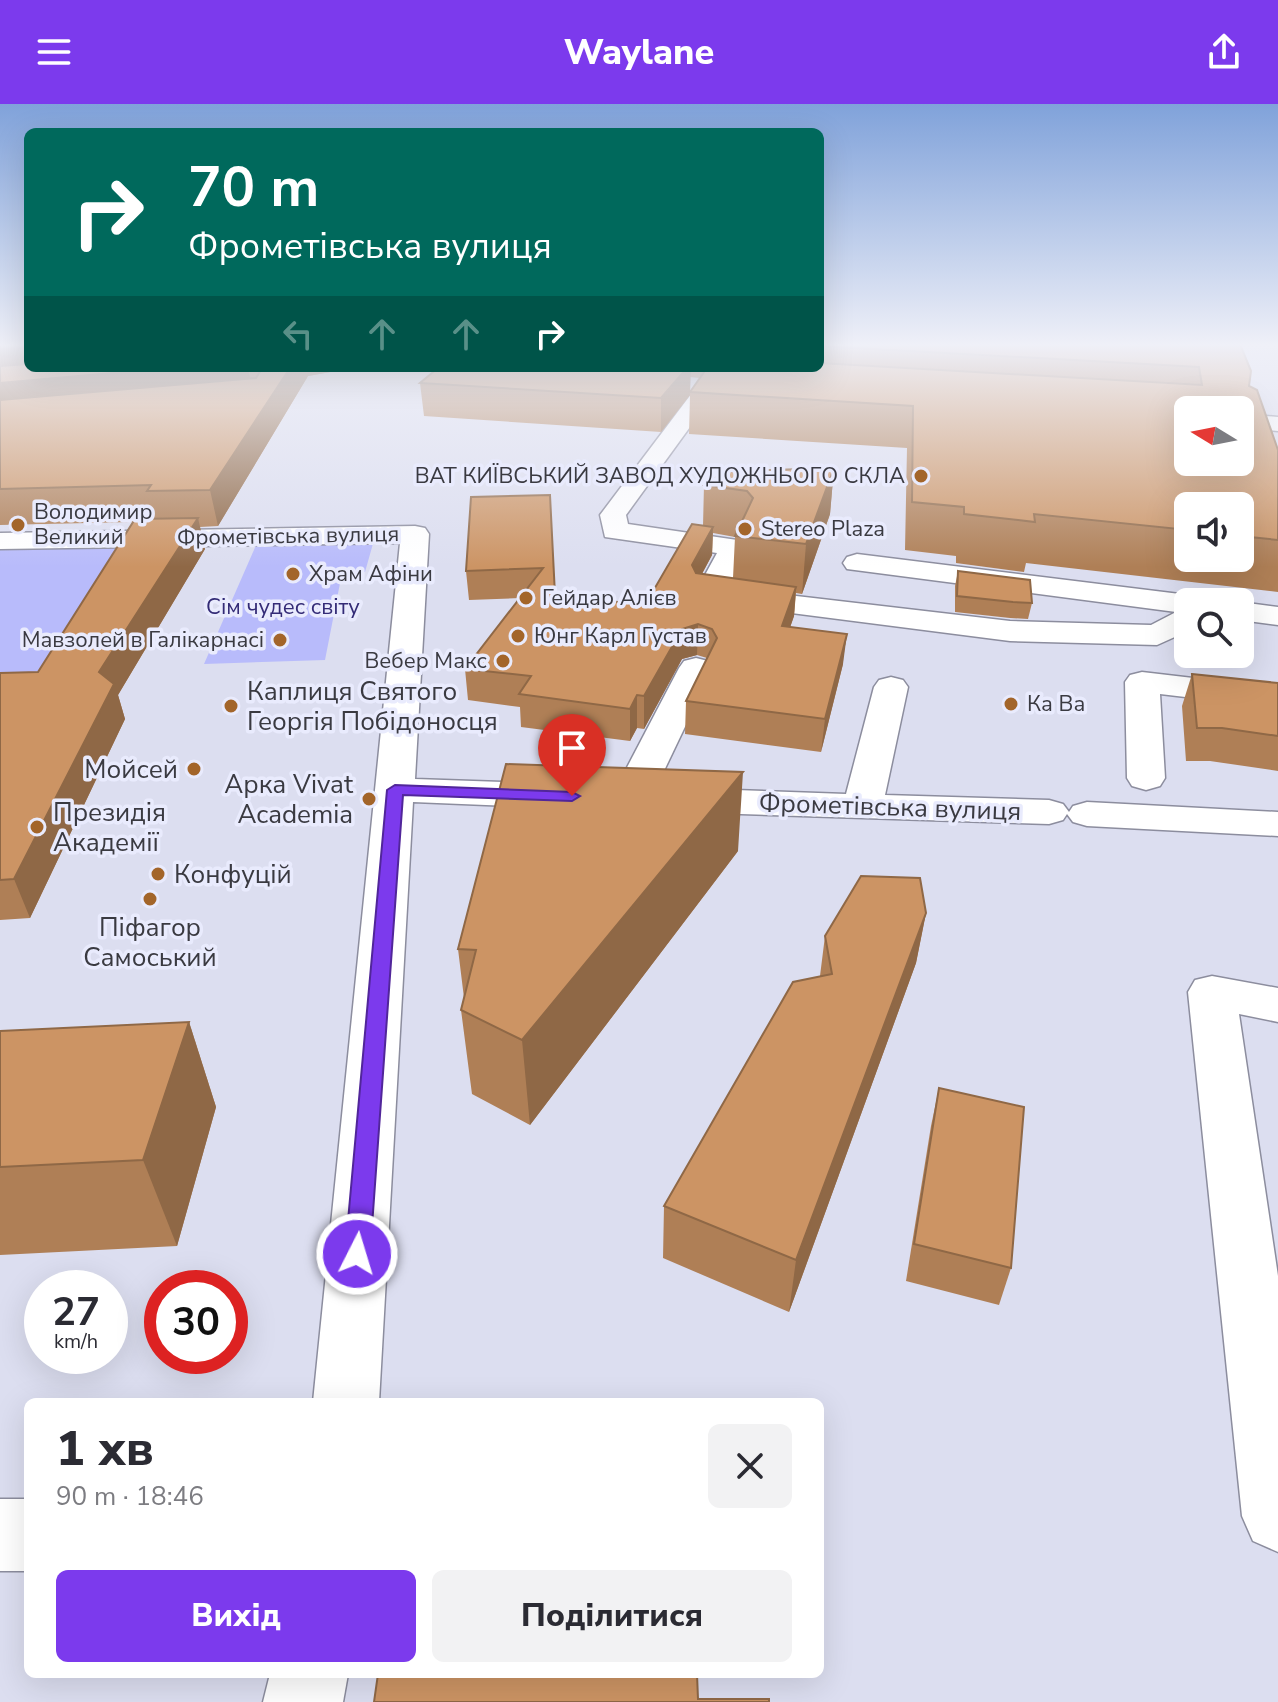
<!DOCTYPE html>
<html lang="uk">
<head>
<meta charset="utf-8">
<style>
	:root { --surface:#fff; --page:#f2f2f3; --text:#2b2b33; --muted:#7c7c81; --accent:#7c3aed }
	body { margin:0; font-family:"Nunito Sans",sans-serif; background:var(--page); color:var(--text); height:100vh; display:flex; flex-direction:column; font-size:30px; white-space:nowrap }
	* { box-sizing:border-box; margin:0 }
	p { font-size:26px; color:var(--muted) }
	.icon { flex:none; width:44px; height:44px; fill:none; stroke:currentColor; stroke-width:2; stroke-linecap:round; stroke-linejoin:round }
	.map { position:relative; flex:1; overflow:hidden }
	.sheet { position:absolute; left:24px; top:1294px; width:800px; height:280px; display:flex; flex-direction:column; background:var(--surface); border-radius:12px; box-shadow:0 8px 32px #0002 }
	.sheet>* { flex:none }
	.banner { position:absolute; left:24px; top:24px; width:800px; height:244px; border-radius:12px; box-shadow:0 8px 32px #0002; background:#00695c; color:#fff; overflow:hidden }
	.needle { width:52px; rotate:280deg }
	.fabs { position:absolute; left:1174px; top:292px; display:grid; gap:16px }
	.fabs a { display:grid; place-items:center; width:80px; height:80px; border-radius:12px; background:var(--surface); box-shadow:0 8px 32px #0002; font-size:40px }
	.speed { position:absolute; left:24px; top:1166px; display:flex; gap:16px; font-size:40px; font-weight:700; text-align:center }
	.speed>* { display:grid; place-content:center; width:104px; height:104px; border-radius:50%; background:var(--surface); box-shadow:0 8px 32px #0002; line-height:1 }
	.speed small { font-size:20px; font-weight:400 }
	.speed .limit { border:12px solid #d22; background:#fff; color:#111 }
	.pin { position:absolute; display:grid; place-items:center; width:68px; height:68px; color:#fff; margin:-82px -34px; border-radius:50% 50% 50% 0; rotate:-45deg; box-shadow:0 0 8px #0007 }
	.pin .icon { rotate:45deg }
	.me { position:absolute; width:88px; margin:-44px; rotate:5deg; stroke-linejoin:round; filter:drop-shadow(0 0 6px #0008) }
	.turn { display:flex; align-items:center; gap:28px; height:168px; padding:0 32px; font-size:36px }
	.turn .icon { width:104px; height:104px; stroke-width:2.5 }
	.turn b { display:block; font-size:56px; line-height:68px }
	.lanes { display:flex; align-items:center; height:76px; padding:0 32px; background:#0003; justify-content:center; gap:40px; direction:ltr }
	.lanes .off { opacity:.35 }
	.round { display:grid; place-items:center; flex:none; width:84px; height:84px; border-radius:12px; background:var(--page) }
	.headline { display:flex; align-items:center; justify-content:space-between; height:136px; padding:0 32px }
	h1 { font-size:48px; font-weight:800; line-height:60px }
	.cta { display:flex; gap:16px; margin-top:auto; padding:16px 32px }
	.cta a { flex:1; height:92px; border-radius:12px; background:var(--accent); color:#fff; font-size:32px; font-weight:800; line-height:92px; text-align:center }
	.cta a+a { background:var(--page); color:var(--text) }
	header { display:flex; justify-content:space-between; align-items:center; height:104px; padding:0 32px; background:var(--accent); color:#fff; font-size:36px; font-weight:800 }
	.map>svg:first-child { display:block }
</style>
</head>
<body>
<header><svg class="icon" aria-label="menu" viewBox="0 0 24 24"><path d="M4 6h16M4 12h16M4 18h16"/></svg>Waylane<svg class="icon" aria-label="share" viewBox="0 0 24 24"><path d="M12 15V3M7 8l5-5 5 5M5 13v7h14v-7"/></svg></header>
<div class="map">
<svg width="1278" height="1598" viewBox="0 0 1278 1598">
	<rect width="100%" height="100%" fill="#dcdef0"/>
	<g fill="#b8bbfb">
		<path d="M374,436l-9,32 -23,1 -17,87 -121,4 53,-121z"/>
		<path d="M144,443l-87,123 -57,5v-126z"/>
	</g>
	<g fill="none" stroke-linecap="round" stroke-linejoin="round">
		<g stroke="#8c8d9e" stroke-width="3">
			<g id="minor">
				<path d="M700,288l11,6 -85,117 2,9 116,17 4,6 -20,41 282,33 141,4 25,-13 -329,-43 -4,-6 4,-6 10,-3 331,41 14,7h-14v29l-31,14 -147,-4 -312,-40 -4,-6 23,-42 -112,-16 -5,-22 92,-122z"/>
				<path d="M1240,310l38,3v14l-38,-3z"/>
				<path d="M415,422l10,2 4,6 -14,245 144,5 14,4 6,8 -6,8 -14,4 -146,-6 -34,600h-66l87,-859 -400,6v-16z"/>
				<path d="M1239,498h1l38,5v18l-38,-5z"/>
				<path d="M696,554l12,3 5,7 -62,130 -6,8 -14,4 -14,-4 -6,-8 68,-130 5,-7z"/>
				<path d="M1142,568l136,16v20l-118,-14 5,84 -5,8 -14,4 -14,-4 -5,-8 -2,-96 5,-7z"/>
				<path d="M891,573l12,3 5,7 -23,108 164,5 14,4 6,8 4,-6 14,-4 191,10v24l-191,-10 -14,-4 -6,-8 -4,6 -14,4 -370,-12 -14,-4 -6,-8 6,-8 14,-4 167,6 28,-107 5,-7z"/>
				<path d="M1212,872l66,12v34l-39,-8 39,262v276l-25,-11 -11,-25 -54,-524 7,-12z"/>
				<rect x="0" y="1395" width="28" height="72"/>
				<path d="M270,1570h78l-5,28h-80z"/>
			</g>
		</g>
		<use href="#minor" fill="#fff" fill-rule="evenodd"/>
	</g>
	<g fill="#af7f56" fill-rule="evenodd">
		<path d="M0,240l28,24h325l-45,8 -90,150 -18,1 5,22 -87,146 7,24 -95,199 -30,2v-247l38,-1 95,-150 -133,3z"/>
		<path d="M820,240h420l9,42 29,64v142l-252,-29 -2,9 -68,-9v-7l-51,-6 2,-102 -218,-14 1,-39 -29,37 -237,-16 -4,-33 18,-15h382zM690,273l10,1 -10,13zM1188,402h52v52h-52z"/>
		<path d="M834,364l-4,46 -28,80 -6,-1 -2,23 -4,11 53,37 -22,88 -136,-18 1,-33 21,-43 -10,-3 -15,4 -38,70 -7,-1 -7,13 -109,-14 -1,-20 -52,-7 -3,-31 55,-71 -51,2 -3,-29 84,-76 5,100 90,10 58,-79 1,-41zM713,429l22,4 -2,41 -31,-4 10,-19z"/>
		<path d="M958,467l74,32 -4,16 -18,-1 -55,-6v-26z"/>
		<path d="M1192,570l86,9v88l-68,-10h-24l-4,-55z"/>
		<path d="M738,747l-208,274 -58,-31 -11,-84 3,-12 -6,-49z"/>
		<path d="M926,809l-10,50 -127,349 -126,-54 1,-52 156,-230 5,-40z"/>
		<path d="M189,918l27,85 -39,139 -177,9v-224z"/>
		<path d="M939,984l72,180 -12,37 -93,-24 25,-155z"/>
	</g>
	<g fill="#8f6846">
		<path d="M28,243v21l-28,11v-30z"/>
		<path d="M168,264h80l5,23 -253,23v-31z"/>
		<path d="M290,264h63l-45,8 -90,150 -8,-36z"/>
		<path d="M687,264h4l-1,27 -29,37v-34z"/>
		<path d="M834,364l-4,46 -28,80 4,-50z"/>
		<path d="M198,414l7,31 -87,146 7,24 -95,199 -16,-39 85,-207z"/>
		<path d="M713,423l-1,28 -21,39 1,-29z"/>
		<path d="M796,483l-2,29 -14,41 2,-31z"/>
		<path d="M698,520l-1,31 -15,4 -38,70v-33l38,-67z"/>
		<path d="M847,530l-4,30 -22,88 4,-33z"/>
		<path d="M637,591v33l-7,13v-32z"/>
		<path d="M743,668l-5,79 -208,274 -8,-85z"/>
		<path d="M926,809l-10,50 -127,349 7,-52z"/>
		<path d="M189,918l27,85 -39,139 -34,-86z"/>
	</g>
	<g fill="#cc9464" stroke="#8f6846" stroke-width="2" fill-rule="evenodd">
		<path d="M0,240h28v3l-28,2z"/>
		<path d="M820,240h420l11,27 -2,15 8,4 21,60v90l-38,-4v-30h-52v24l-154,-16 1,8 -71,-8v-7l-52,-5 1,-96 -223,-14 17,-24h113v-5l382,22 -3,-18 -379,-21zM1188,306h52v52h-52z"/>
		<path d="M28,260v4h140l-168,15v-17z"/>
		<path d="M258,264h32l-80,122 -63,1 4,-6 -151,4v-89l256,-22 5,-8z"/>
		<path d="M438,264h249l-26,30 -241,-15z"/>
		<path d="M834,364l-28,76 -71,-8 18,-38 -6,-7 -43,-6 8,-13z"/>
		<path d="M550,391l5,100 90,10 47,-81 21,3 -21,38 4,8 100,14 -14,39 65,8 -22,85 -139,-18 31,-63 -5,-9 -14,-5 -16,5 -38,67 -7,-1 -7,14 -111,-15 12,-18 -66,-7 78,-101 -77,3 5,-74z"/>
		<path d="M198,414l-99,154 15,12 -100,195 -14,1v-207l38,-1 97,-153z"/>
		<path d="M958,467l72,9 2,23 -19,-1 -56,-6z"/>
		<path d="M1192,570l86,9v53l-56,-8h-25z"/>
		<path d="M506,660l237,8 -221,268 -61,-30 15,-60 -18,-1z"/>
		<path d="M861,772l59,2 6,35 -130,347 -132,-54 129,-224 39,-8 -7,-38z"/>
		<path d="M189,918l-46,138 -143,7v-136z"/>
		<path d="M939,984l85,19 -13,161 -97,-24z"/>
		<path d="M378,1570h319l1,25h71v3h-395z"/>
	</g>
	<linearGradient id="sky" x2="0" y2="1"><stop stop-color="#80a2da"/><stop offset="0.52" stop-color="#eff0f8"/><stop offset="1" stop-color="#eff0f8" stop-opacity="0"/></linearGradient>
	<rect width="1278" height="463" fill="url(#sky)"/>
	<path fill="#7c3aed" stroke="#51269a" stroke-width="2" d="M395,681l177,7 8,4 -8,5 -169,-6 -33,459 -4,8 -9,3 -8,-3 -4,-8 42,-464z"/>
	<g fill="#a3652a" stroke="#e9ebfd" stroke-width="3">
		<circle cx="921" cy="372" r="8"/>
		<circle cx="18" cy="421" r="8"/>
		<circle cx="745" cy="425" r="8"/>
		<circle cx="293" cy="470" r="8"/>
		<circle cx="526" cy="494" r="8"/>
		<circle cx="518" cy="532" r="8"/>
		<circle cx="280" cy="536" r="8"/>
		<circle cx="503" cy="557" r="8"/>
		<circle cx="1011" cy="600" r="8"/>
		<circle cx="231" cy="602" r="8"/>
		<circle cx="194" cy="665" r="8"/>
		<circle cx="369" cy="695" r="8"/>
		<circle cx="37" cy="723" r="8"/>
		<circle cx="158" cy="770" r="8"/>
		<circle cx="150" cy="795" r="8"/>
	</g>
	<g text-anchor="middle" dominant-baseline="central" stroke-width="7" stroke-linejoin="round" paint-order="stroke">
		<g font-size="22" fill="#3a3a41" stroke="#e9ebfd" text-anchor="start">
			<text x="905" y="372" text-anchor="end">ВАТ КИЇВСЬКИЙ ЗАВОД ХУДОЖНЬОГО СКЛА</text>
			<text x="34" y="408">Володимир<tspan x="34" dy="25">Великий</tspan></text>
			<text x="761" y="425">Stereo Plaza</text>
			<text x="309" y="470">Храм Афіни</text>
			<text x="542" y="494">Гейдар Алієв</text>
			<text x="534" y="532">Юнг Карл Густав</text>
			<text x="264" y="536" text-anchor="end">Мавзолей в Галікарнасі</text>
			<text x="487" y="557" text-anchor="end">Вебер Макс</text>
			<text x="1027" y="600">Ка Ва</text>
		</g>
		<g font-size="22" fill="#3a3a41" stroke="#e9ebfd">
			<text transform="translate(288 432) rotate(-1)">Фрометівська вулиця</text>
		</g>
		<g font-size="22" fill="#332b76" stroke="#e9ebfd">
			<text x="283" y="503">Сім чудес світу</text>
		</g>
		<g font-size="26" fill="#3a3a41" stroke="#e9ebfd" text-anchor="start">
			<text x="247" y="587">Каплиця Святого<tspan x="247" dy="30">Георгія Побідоносця</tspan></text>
			<text x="178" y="665" text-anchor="end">Мойсей</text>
			<text x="353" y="680" text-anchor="end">Арка Vivat<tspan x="353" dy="30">Academia</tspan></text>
			<text x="53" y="708">Президія<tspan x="53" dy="30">Академії</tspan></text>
			<text x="174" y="770">Конфуцій</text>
			<text x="150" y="823" text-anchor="middle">Піфагор<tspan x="150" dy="30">Самоський</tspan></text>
		</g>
		<g font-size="26" fill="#3a3a41" stroke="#e9ebfd">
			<text transform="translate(890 703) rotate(2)">Фрометівська вулиця</text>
		</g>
	</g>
</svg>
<div class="fabs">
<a><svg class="needle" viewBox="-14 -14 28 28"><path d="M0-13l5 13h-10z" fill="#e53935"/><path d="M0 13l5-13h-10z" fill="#7c7c81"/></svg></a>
<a><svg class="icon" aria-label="sound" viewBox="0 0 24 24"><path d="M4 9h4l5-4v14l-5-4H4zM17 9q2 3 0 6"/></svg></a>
<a><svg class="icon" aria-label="search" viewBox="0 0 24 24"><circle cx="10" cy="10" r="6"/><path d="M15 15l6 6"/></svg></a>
</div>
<div class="speed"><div>27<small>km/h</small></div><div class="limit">30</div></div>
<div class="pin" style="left:572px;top:692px;background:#d93025"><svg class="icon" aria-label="arrive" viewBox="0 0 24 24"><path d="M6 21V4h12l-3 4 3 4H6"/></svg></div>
<svg class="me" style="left:357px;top:1150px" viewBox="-20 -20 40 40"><circle r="17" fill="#7c3aed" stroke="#fff" stroke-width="3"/><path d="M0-11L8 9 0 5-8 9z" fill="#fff"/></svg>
<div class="banner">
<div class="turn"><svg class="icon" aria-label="right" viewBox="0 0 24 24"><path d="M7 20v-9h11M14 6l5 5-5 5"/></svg><div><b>70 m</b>Фрометівська вулиця</div></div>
<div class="lanes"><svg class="icon off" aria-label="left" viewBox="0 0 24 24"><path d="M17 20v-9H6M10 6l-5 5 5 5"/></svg><svg class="icon off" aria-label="ahead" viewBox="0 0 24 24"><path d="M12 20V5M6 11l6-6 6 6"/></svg><svg class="icon off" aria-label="ahead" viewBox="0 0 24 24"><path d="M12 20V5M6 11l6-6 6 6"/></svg><svg class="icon" aria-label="right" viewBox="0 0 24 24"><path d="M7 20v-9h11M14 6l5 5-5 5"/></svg></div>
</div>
<section class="sheet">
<div class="headline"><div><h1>1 хв</h1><p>90 m · 18:46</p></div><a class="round"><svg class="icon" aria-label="close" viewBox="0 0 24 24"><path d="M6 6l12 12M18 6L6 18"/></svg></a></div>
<div class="cta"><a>Вихід</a><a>Поділитися</a></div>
</section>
</div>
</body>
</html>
